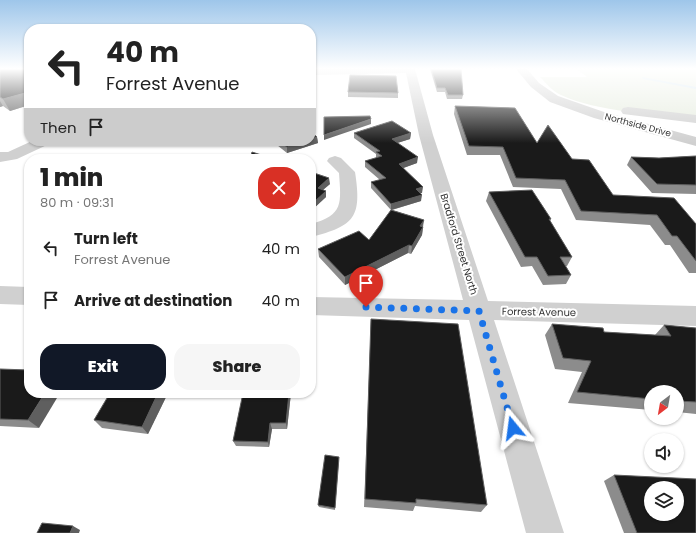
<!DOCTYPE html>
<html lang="en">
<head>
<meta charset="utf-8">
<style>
	:root { --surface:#fff; --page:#f6f6f6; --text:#222; --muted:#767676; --accent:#111827 }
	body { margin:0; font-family:Poppins,sans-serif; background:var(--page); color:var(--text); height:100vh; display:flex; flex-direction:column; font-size:15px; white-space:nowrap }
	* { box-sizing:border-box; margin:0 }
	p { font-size:13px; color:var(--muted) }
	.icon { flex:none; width:22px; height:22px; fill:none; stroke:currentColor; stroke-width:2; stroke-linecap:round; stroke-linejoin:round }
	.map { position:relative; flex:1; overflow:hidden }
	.side { position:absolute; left:24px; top:154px; width:292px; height:244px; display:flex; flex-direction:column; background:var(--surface); border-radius:16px; box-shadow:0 1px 3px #0004 }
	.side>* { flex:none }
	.top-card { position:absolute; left:24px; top:24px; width:292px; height:122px; border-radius:16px; box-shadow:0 1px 3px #0004; background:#fff; color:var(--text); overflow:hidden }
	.needle { width:26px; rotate:211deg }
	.buttons { position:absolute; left:644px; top:385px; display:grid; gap:8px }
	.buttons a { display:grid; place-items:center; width:40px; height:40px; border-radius:50%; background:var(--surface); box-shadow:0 1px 3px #0004; font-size:20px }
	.pin { position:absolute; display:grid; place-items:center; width:34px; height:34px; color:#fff; margin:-41px -17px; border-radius:50% 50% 50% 0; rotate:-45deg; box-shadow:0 0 4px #0007 }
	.pin .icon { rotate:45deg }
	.me { position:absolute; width:44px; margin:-22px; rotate:344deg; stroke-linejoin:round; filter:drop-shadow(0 0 3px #0008) }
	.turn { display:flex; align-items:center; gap:14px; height:84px; padding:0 16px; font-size:18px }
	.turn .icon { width:52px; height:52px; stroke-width:2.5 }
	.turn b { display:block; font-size:28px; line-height:34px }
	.then { display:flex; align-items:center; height:38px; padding:0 16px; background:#0003; gap:8px; font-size:15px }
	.round { display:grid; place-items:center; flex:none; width:42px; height:42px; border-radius:16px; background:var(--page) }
	.headline { display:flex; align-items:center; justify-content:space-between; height:68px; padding:0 16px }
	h1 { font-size:24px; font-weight:800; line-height:30px }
	.action { display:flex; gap:8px; margin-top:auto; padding:8px 16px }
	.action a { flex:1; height:46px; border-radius:16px; background:var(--accent); color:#fff; font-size:16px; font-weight:800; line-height:46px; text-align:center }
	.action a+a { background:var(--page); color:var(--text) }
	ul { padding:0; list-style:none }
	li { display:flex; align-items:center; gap:12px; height:52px; padding:0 16px }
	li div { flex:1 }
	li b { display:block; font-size:15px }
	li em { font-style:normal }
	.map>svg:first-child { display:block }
</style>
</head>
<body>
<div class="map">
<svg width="696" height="533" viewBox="0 0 696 533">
	<rect width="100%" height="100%" fill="#fff"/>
	<path fill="#e6ecdf" d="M577,69h119v50c-40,-5 -99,-7 -135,-24 -8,-3 -15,-12 -21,-18h47z"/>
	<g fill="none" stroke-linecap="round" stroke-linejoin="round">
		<path fill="#cfe2ee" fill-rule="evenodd" d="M642,77l54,10v2l-53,-10z"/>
		<g fill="#d0d0d0" fill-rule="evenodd">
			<path d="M311,69h104l18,66 55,166 208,5v20l-202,-6 70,213h-38l-57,-213 -158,-5v-18l152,3 -44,-165 -13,-62 -95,2z"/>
			<path d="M516,69h11l12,14 19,13 46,16 92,25v9l-102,-28 -44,-16 -19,-15z"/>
			<path d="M628,107l68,8v8l-73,-9 -2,-3 2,-3z"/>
			<path d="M32,141h19l-2,3 -32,15 -17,3v-10h8z"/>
			<path d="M335,156l6,2 14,14c7,45 0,54 -44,65v-13c33,-9 30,-21 28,-51l-12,-12 2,-3z"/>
			<path d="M0,286l29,1v18l-29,-1z"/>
		</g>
	</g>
	<g fill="#8c8c8c">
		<path d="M0,69h29v36l-19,6 -7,-5 -3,1z"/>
		<path d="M430,69h31l2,26 -1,4h-15l-2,-7h-8z"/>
		<path d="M348,92l50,1v5l-50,-1z"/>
		<path d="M455,106l117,53 41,36 83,29v49h-7l-19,-28h-5l-15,-20 -74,-5 -15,-31 -48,-2 -13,-32h-33l-13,-41z"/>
		<path d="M354,133h57l-1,6 -13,4 20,20 -14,5 19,25h-1v8l-29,9 32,10 -2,15 -11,19 -3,-1 -63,32 -26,-28 -1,-8 51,-9 22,-30 -20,-22v-6l9,-2 -15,-13v-6l11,-3v-4l-22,-16z"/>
		<path d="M317,137l1,6 -31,10 -15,-12h39z"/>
		<path d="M696,156v38l-44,-1 -25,-28 4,-8 28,1z"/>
		<path d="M311,172l19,12 -7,6 3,1v6l-13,12 -2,-1z"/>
		<path d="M489,192l62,27 -1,2 22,36 -5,9h-1l5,9 -5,9 -23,1 -11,-19 -11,1 -35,-66z"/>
		<path d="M371,319l116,186 -6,7 -66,-6 -2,5 -49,-4z"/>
		<path d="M552,324l52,8 51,3 9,-10 32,3v86l-19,-2v-20h-26v18l-83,-7 14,-31 -27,-3 -10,-34z"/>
		<path d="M0,369l39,59 -39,-2z"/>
		<path d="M168,393l-20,41 -46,-6 -8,-8z"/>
		<path d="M243,393h48l-4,36h-15l-3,18 -33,-1 -3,-5z"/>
		<path d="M339,459l-4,51 -16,-3 -1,-2z"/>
		<path d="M614,475l82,58h-72l-20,-52z"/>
	</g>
	<g fill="#5f5f5f">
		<path d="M29,92v13l-19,6 -7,-12z"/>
		<path d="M0,101l3,5 -3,1z"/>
		<path d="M371,119v5l-47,16v-5z"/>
		<path d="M411,133l-1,6 -19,6 1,-6z"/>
		<path d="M317,137l1,6 -31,10v-6l18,-6h6v-2z"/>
		<path d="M418,157l-1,6 -19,7 1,-6z"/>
		<path d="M329,178l1,6 -12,10v-6z"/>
		<path d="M423,187l-1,6 -7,2 1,-6z"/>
		<path d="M326,191v6l-13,12v-6z"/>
		<path d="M422,195l-1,6 -30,9v-6z"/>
		<path d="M424,220l-2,8 -2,-2z"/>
		<path d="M423,227l-1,8 -11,19 1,-8z"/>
		<path d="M409,245l-1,8 -63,32v-8z"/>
		<path d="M45,393h15l-21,35 -11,-8z"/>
		<path d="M158,393h10l-20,41 -6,-7z"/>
		<path d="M289,393h2l-4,36 -1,-6z"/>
		<path d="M270,423l2,6 -3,18 -1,-5z"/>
		<path d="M73,526l7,4 -1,3h-9z"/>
	</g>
	<g fill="#1a1a1a" stroke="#5f5f5f" fill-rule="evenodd">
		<path d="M0,69h29v15l-2,1 2,1v6l-26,7 -3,-2z"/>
		<path d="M431,69h30l2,26h-15l-3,-7h-8z"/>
		<path d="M350,75l46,1 2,17 -50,-1z"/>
		<path d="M455,106l60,2 22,35 11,-18 24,34 17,1 24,35 61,3 22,26v37l-19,-25h-5l-15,-21 -76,-4 -16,-31 -49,-2 -13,-31 -34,-1z"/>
		<path d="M370,116l1,3 -47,16v-18z"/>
		<path d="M392,121l19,12 -19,6 26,18 -19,7 24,23 -7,2 6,6 -31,9 -20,-22 15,-4 -21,-17 17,-5 -6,-4 4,-1 -26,-18z"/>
		<path d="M311,132l6,5 -6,2z"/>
		<path d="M279,141h26l-18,6z"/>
		<path d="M252,152l22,7h-24z"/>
		<path d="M183,156l29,1 -1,2h-30z"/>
		<path d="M696,156v29l-39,-1 -26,-27 28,1z"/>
		<path d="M311,172l18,6 -11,10 8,3 -13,12 -2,-1z"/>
		<path d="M532,190l19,29h-2l23,38h-12l11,18 -23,1 -11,-19h-12l-36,-65z"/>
		<path d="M391,210l33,10 -4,6 3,1 -11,19 -3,-1 -64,32 -27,-28 41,-18 10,9z"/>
		<path d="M371,319l87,5 29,181 -71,-6v4l-51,-4z"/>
		<path d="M552,324l51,4 1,4 67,4 -7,-11 32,3v74l-19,-1v-9h-26v7l-74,-7 14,-31 -28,-3z"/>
		<path d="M0,369l29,1v23h16l-17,27 -28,-1z"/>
		<path d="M110,393h48l-16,34 -48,-7z"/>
		<path d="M243,393h46l-3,30h-16l-2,19 -35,-1z"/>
		<path d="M325,455l14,2 -4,51 -17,-3z"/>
		<path d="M614,475l82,4v54h-59zM651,488h26v26h-26z"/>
		<path d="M42,523l31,3 -3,7h-33z"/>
	</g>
	<linearGradient id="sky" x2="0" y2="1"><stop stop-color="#9ec6ea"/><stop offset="0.48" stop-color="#fff"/><stop offset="1" stop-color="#fff" stop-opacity="0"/></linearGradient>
	<rect width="696" height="143" fill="url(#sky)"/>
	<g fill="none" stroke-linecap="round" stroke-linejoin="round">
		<path stroke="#1a73e8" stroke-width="7" stroke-dasharray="0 12.6" d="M366,307l113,4 34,117"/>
	</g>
	<g text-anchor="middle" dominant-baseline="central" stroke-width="4" stroke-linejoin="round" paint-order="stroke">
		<g font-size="9" fill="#333" stroke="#fff">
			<text transform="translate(638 125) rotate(15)">Northside Drive</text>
		</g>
		<g font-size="10" fill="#333" stroke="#fff">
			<text transform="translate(459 244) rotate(73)">Bradford Street North</text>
			<text transform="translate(539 312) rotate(1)">Forrest Avenue</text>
		</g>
	</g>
</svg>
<div class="buttons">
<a><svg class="needle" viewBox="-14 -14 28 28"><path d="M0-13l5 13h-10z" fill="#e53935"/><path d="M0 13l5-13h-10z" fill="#767676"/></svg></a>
<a><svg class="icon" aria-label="sound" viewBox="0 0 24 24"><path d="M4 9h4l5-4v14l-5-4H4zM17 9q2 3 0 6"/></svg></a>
<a><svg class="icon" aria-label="layers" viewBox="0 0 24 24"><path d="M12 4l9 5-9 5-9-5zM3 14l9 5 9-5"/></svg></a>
</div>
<div class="pin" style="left:366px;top:307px;background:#d93025"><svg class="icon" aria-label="arrive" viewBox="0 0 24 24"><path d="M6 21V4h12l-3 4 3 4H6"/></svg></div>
<svg class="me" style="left:513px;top:428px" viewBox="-20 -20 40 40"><path d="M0-17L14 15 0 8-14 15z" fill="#1a73e8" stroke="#fff" stroke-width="4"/></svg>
<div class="top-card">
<div class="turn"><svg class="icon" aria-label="left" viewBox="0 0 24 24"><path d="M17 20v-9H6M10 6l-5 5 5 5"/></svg><div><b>40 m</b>Forrest Avenue</div></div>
<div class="then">Then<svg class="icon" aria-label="arrive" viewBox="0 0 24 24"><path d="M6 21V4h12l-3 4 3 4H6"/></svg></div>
</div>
<section class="side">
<div class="headline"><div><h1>1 min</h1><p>80 m · 09:31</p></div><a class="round" style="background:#d93025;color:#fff"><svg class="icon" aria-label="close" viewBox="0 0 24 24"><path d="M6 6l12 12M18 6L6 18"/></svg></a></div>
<ul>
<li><svg class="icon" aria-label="left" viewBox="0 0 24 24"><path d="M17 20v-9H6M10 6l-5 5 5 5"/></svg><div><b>Turn left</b><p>Forrest Avenue</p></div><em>40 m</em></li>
<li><svg class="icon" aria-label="arrive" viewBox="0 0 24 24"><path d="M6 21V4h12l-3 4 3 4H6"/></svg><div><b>Arrive at destination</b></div><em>40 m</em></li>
</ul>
<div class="action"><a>Exit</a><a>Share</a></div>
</section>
</div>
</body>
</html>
